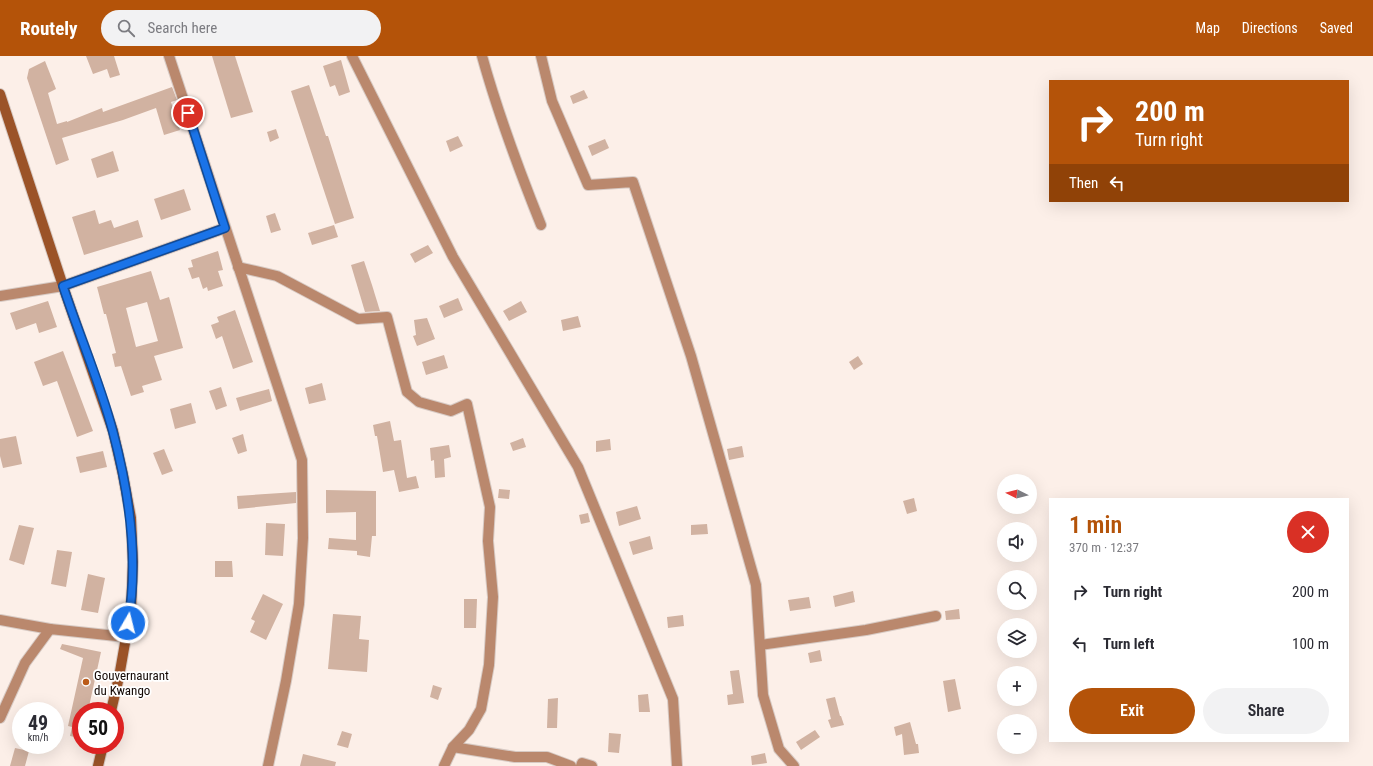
<!DOCTYPE html>
<html lang="en">
<head>
<meta charset="utf-8">
<style>
	:root { --surface:#fff; --page:#f2f2f3; --text:#2b2b33; --muted:#7c7c81; --accent:#b45309 }
	body { margin:0; font-family:"Roboto Condensed",sans-serif; background:var(--page); color:var(--text); height:100vh; display:flex; flex-direction:column; font-size:15px; white-space:nowrap }
	* { box-sizing:border-box; margin:0 }
	p { font-size:13px; color:var(--muted) }
	.icon { flex:none; width:22px; height:22px; fill:none; stroke:currentColor; stroke-width:2; stroke-linecap:round; stroke-linejoin:round }
	.map { position:relative; flex:1; overflow:hidden }
	.panel { position:absolute; left:1049px; top:442px; width:300px; height:244px; display:flex; flex-direction:column; background:var(--surface); border-radius:0px; box-shadow:0 4px 16px #0002 }
	.panel>* { flex:none }
	.banner { position:absolute; left:1049px; top:24px; width:300px; height:122px; border-radius:0px; box-shadow:0 4px 16px #0002; background:#b45309; color:#fff; overflow:hidden }
	.needle { width:26px; rotate:276deg }
	.tools { position:absolute; left:997px; top:418px; display:grid; gap:8px }
	.tools a { display:grid; place-items:center; width:40px; height:40px; border-radius:50%; background:var(--surface); box-shadow:0 4px 16px #0002; font-size:20px }
	.speed { position:absolute; left:12px; top:646px; display:flex; gap:8px; font-size:20px; font-weight:700; text-align:center }
	.speed>* { display:grid; place-content:center; width:52px; height:52px; border-radius:50%; background:var(--surface); box-shadow:0 4px 16px #0002; line-height:1 }
	.speed small { font-size:10px; font-weight:400 }
	.speed .limit { border:6px solid #d22; background:#fff; color:#111 }
	.pin { position:absolute; display:grid; place-items:center; width:34px; height:34px; color:#fff; margin:-17px; border:2px solid #fff; border-radius:50%; box-shadow:0 1px 4px #0007 }
	.me { position:absolute; width:44px; margin:-22px; rotate:8deg; stroke-linejoin:round; filter:drop-shadow(0 0 3px #0008) }
	.turn { display:flex; align-items:center; gap:14px; height:84px; padding:0 20px; font-size:18px }
	.turn .icon { width:52px; height:52px; stroke-width:2.5 }
	.turn b { display:block; font-size:28px; line-height:34px }
	.then { display:flex; align-items:center; height:38px; padding:0 20px; background:#0003; gap:8px; font-size:15px }
	.round { display:grid; place-items:center; flex:none; width:42px; height:42px; border-radius:21px; background:var(--page) }
	.head { display:flex; align-items:center; justify-content:space-between; height:68px; padding:0 20px }
	h1 { font-size:24px; font-weight:600; line-height:30px; color:var(--accent) }
	.action { display:flex; gap:8px; margin-top:auto; padding:8px 20px }
	.action a { flex:1; height:46px; border-radius:24px; background:var(--accent); color:#fff; font-size:16px; font-weight:600; line-height:46px; text-align:center }
	.action a+a { background:var(--page); color:var(--text) }
	ul { padding:0; list-style:none }
	li { display:flex; align-items:center; gap:12px; height:52px; padding:0 20px }
	li div { flex:1 }
	li b { display:block; font-size:15px }
	li em { font-style:normal }
	header { display:flex; align-items:center; gap:24px; box-sizing:border-box; height:56px; padding:0 20px; background:var(--accent); color:#fff }
	header strong { font-size:19px }
	nav { display:flex; gap:22px; margin-inline-start:auto; font-size:14px }
	.search { width:280px; height:36px; background:var(--page); display:flex; align-items:center; gap:10px; box-sizing:border-box; padding:0 14px; border-radius:22px; color:var(--muted); font-size:15px }
	.map>svg:first-child { display:block }
</style>
</head>
<body>
<header>
<strong>Routely</strong>
<div class="search"><svg class="icon" aria-label="search" viewBox="0 0 24 24"><circle cx="10" cy="10" r="6"/><path d="M15 15l6 6"/></svg>Search here</div>
<nav><a>Map</a><a>Directions</a><a>Saved</a></nav>
</header>
<div class="map">
<svg width="1373" height="710" viewBox="0 0 1373 710">
	<rect width="100%" height="100%" fill="#fcefe8"/>
	<g fill="#d1b2a1" fill-rule="evenodd">
		<path d="M86,0h28l6,19 -10,3 -3,-9 -14,5z"/>
		<path d="M212,0h23l18,56 -22,6z"/>
		<path d="M341,4l9,32 -11,4 -4,-11 -5,2 -7,-21z"/>
		<path d="M45,5l11,28 -8,4 9,31 10,-3v1l35,-14 1,4 69,-25 5,13 -6,2 9,28 -16,5 -8,-27 -33,12 -61,18 7,22 -13,5 -29,-87 2,-9z"/>
		<path d="M309,29l17,51h2l26,82 -19,6 -44,-133z"/>
		<path d="M584,34l4,8 -15,6 -3,-8z"/>
		<path d="M276,73l3,9 -9,4 -3,-10z"/>
		<path d="M458,80l5,10 -13,6 -4,-11z"/>
		<path d="M605,83l4,9 -17,8 -4,-10z"/>
		<path d="M113,95l6,20 -22,7 -6,-19z"/>
		<path d="M184,133l7,21 -30,10 -7,-21z"/>
		<path d="M95,154l4,14 12,-4 3,8 24,-8 5,17 -59,18 -12,-38z"/>
		<path d="M275,157l6,17 -10,3 -5,-17z"/>
		<path d="M334,169l4,12 -26,8 -4,-12z"/>
		<path d="M428,189l5,8 -18,10 -5,-9z"/>
		<path d="M218,195l5,19 -5,1 5,15 -15,5 -1,-4 -4,2 -4,-12 -7,2 -4,-11 5,-1 -2,-7z"/>
		<path d="M364,205l8,24 8,26 -15,1 -14,-47z"/>
		<path d="M151,215l9,29 9,-3 14,51 -29,8 8,24 -20,6 2,6 -13,4 -10,-30 -6,1 -3,-13 4,-1 -10,-39h-2l-7,-27zM147,246l11,39 -22,6 -10,-39z"/>
		<path d="M458,242l5,12 -19,8 -5,-12z"/>
		<path d="M48,245l9,26 -18,6 -3,-10 -20,7 -6,-17z"/>
		<path d="M521,245l6,11 -18,9 -6,-10z"/>
		<path d="M235,254l18,52 -20,7 -11,-33 -6,3 -5,-14 8,-3 -2,-5z"/>
		<path d="M578,260l3,11 -18,4 -2,-11z"/>
		<path d="M427,262l8,21 -18,7 -4,-10 3,-1 -2,-15z"/>
		<path d="M63,295l30,80 -16,6 -20,-56 -14,5 -9,-24z"/>
		<path d="M444,299l4,13 -22,7 -4,-13z"/>
		<path d="M858,300l5,8 -9,6 -5,-8z"/>
		<path d="M322,327l4,17 -17,4 -4,-16z"/>
		<path d="M221,331l6,19 -11,4 -7,-19z"/>
		<path d="M269,333l3,12 -32,10 -4,-13z"/>
		<path d="M191,347l5,20 -21,6 -5,-20z"/>
		<path d="M390,365l4,20 7,-1 6,38 9,-2 3,12 -20,4 -5,-22 -11,2 -6,-36h-2l-2,-11z"/>
		<path d="M243,378l4,17 -9,3 -6,-16z"/>
		<path d="M16,380l6,28 -19,4 -3,-12v-17z"/>
		<path d="M523,382l3,9 -13,4 -3,-8z"/>
		<path d="M610,383l1,11 -15,2v-11z"/>
		<path d="M449,389l2,12 -7,2 1,18 -10,1 -1,-18 -3,1 -1,-13z"/>
		<path d="M742,390l2,11 -15,3 -2,-11z"/>
		<path d="M164,393l9,22 -11,4 -9,-22z"/>
		<path d="M103,395l4,16 -27,6 -4,-16z"/>
		<path d="M499,433l11,1 -1,9 -11,-1z"/>
		<path d="M326,434l50,1v45h-4l-2,21 -13,-2v-4l-29,-2 1,-11 27,2v-28l-30,1z"/>
		<path d="M296,436v11l-58,6 -1,-13z"/>
		<path d="M914,442l3,13 -10,3 -4,-13z"/>
		<path d="M637,450l4,13 -22,7 -3,-14z"/>
		<path d="M588,457l2,9 -9,2 -2,-9z"/>
		<path d="M266,467l19,1 -2,32 -18,-1z"/>
		<path d="M707,468l1,10 -17,1v-10z"/>
		<path d="M19,469l15,3 -10,37 -15,-5z"/>
		<path d="M650,480l3,13 -20,6 -4,-13z"/>
		<path d="M57,494l15,2 -6,35 -15,-3z"/>
		<path d="M215,505h17l1,16h-18z"/>
		<path d="M88,518l17,4 -7,35 -17,-3z"/>
		<path d="M853,535l2,11 -20,5 -2,-11z"/>
		<path d="M263,538l20,10 -17,36 -16,-8 5,-11 -4,-2z"/>
		<path d="M809,541l2,11 -21,3 -2,-11z"/>
		<path d="M464,543h13l-1,29h-12z"/>
		<path d="M959,553l1,10 -14,1 -1,-9z"/>
		<path d="M333,558l28,2 -2,23 10,1 -2,32 -39,-3z"/>
		<path d="M683,559l1,11 -16,2 -1,-11z"/>
		<path d="M62,588l39,8 -13,59h-7v20l-1,7 -10,-2 2,-9 -4,-1 15,-68 -23,-9z"/>
		<path d="M820,594l2,11 -12,2 -2,-10z"/>
		<path d="M739,614l5,33 -16,2 -1,-10 6,-1 -3,-23z"/>
		<path d="M955,623l6,30 -13,3 -5,-31z"/>
		<path d="M433,629l9,3 -4,12 -8,-3z"/>
		<path d="M648,638l2,18h-11l-1,-17z"/>
		<path d="M835,641l5,19h1l3,9 -13,3 -3,-8 3,-1 -5,-20z"/>
		<path d="M558,642l-1,30h-10l1,-29z"/>
		<path d="M910,666l6,22h2l1,9 -15,2 -2,-21 -6,2 -2,-9z"/>
		<path d="M815,674l5,7 -19,13 -5,-8z"/>
		<path d="M342,675l10,3 -4,14 -11,-3z"/>
		<path d="M609,677l12,1 -2,19 -11,-1z"/>
		<path d="M15,692l14,3 -4,15h-15z"/>
		<path d="M765,697l2,10 -15,2 -1,-9z"/>
		<path d="M303,698l33,8 -1,4h-35z"/>
	</g>
	<g fill="none" stroke-linecap="round" stroke-linejoin="round">
		<g stroke="#d7cac4" stroke-width="12">
			<g id="street">
				<path d="M169,0l133,404 1,78 -4,66 -13,77 -18,85"/>
				<path d="M352,0l101,201 125,210 95,232 4,67"/>
				<path d="M482,0c16,58 37,114 59,169"/>
				<path d="M541,0l11,45 36,84 45,-3 58,174 65,229 7,110 16,54 15,17"/>
				<path d="M238,211l39,9 81,43 29,-2 20,75 12,10 32,9 16,-7 23,103 -2,34 5,56 -4,68 -8,44 -12,21 -16,17 -9,19"/>
				<path d="M0,240l63,-10 162,-58"/>
				<path d="M0,564l50,9"/>
				<path d="M760,589l106,-15 70,-14"/>
				<path d="M0,662l25,-55 25,-34 76,8"/>
				<path d="M453,691l62,10h32l24,9"/>
				<path d="M581,710l1,-3 10,3"/>
			</g>
		</g>
		<g stroke="#d7cac4" stroke-width="12">
			<g id="secondary">
				<path d="M0,38l66,201 47,136 10,44 8,43 2,44 -2,47 -12,68 -8,34"/>
				<path d="M98,710l5,-21"/>
			</g>
		</g>
		<use href="#street" stroke="#ba886d" stroke-width="10"/>
		<use href="#secondary" stroke="#9b5328" stroke-width="10"/>
	</g>
	<g fill="none" stroke-linecap="round" stroke-linejoin="round">
		<g stroke="#114b97" stroke-width="10">
			<path id="route" d="M128,567c11,-62 1,-131 -15,-191 -13,-50 -34,-97 -50,-146l162,-58 -37,-115"/>
		</g>
		<use href="#route" stroke="#1a73e8" stroke-width="7"/>
	</g>
	<circle fill="#bb5b18" stroke="#fff" stroke-width="1.5" cx="86" cy="626" r="4"/>
	<g text-anchor="middle" dominant-baseline="central" stroke-width="3.5" stroke-linejoin="round" paint-order="stroke">
		<g font-size="13" fill="#140905" stroke="#fff" text-anchor="start">
			<text x="94" y="619">Gouvernaurant<tspan x="94" dy="15">du Kwango</tspan></text>
		</g>
	</g>
</svg>
<div class="tools">
<a><svg class="needle" viewBox="-14 -14 28 28"><path d="M0-13l5 13h-10z" fill="#e53935"/><path d="M0 13l5-13h-10z" fill="#7c7c81"/></svg></a>
<a><svg class="icon" aria-label="sound" viewBox="0 0 24 24"><path d="M4 9h4l5-4v14l-5-4H4zM17 9q2 3 0 6"/></svg></a>
<a><svg class="icon" aria-label="search" viewBox="0 0 24 24"><circle cx="10" cy="10" r="6"/><path d="M15 15l6 6"/></svg></a>
<a><svg class="icon" aria-label="layers" viewBox="0 0 24 24"><path d="M12 4l9 5-9 5-9-5zM3 14l9 5 9-5"/></svg></a>
<a>+</a>
<a>−</a>
</div>
<div class="speed"><div>49<small>km/h</small></div><div class="limit">50</div></div>
<div class="pin" style="left:188px;top:57px;background:#d93025"><svg class="icon" aria-label="arrive" viewBox="0 0 24 24"><path d="M6 21V4h12l-3 4 3 4H6"/></svg></div>
<svg class="me" style="left:128px;top:567px" viewBox="-20 -20 40 40"><circle r="17" fill="#1a73e8" stroke="#fff" stroke-width="3"/><path d="M0-11L8 9 0 5-8 9z" fill="#fff"/></svg>
<div class="banner">
<div class="turn"><svg class="icon" aria-label="right" viewBox="0 0 24 24"><path d="M7 20v-9h11M14 6l5 5-5 5"/></svg><div><b>200 m</b>Turn right</div></div>
<div class="then">Then<svg class="icon" aria-label="left" viewBox="0 0 24 24"><path d="M17 20v-9H6M10 6l-5 5 5 5"/></svg></div>
</div>
<section class="panel">
<div class="head"><div><h1>1 min</h1><p>370 m · 12:37</p></div><a class="round" style="background:#d93025;color:#fff"><svg class="icon" aria-label="close" viewBox="0 0 24 24"><path d="M6 6l12 12M18 6L6 18"/></svg></a></div>
<ul>
<li><svg class="icon" aria-label="right" viewBox="0 0 24 24"><path d="M7 20v-9h11M14 6l5 5-5 5"/></svg><div><b>Turn right</b></div><em>200 m</em></li>
<li><svg class="icon" aria-label="left" viewBox="0 0 24 24"><path d="M17 20v-9H6M10 6l-5 5 5 5"/></svg><div><b>Turn left</b></div><em>100 m</em></li>
</ul>
<div class="action"><a>Exit</a><a>Share</a></div>
</section>
</div>
</body>
</html>
